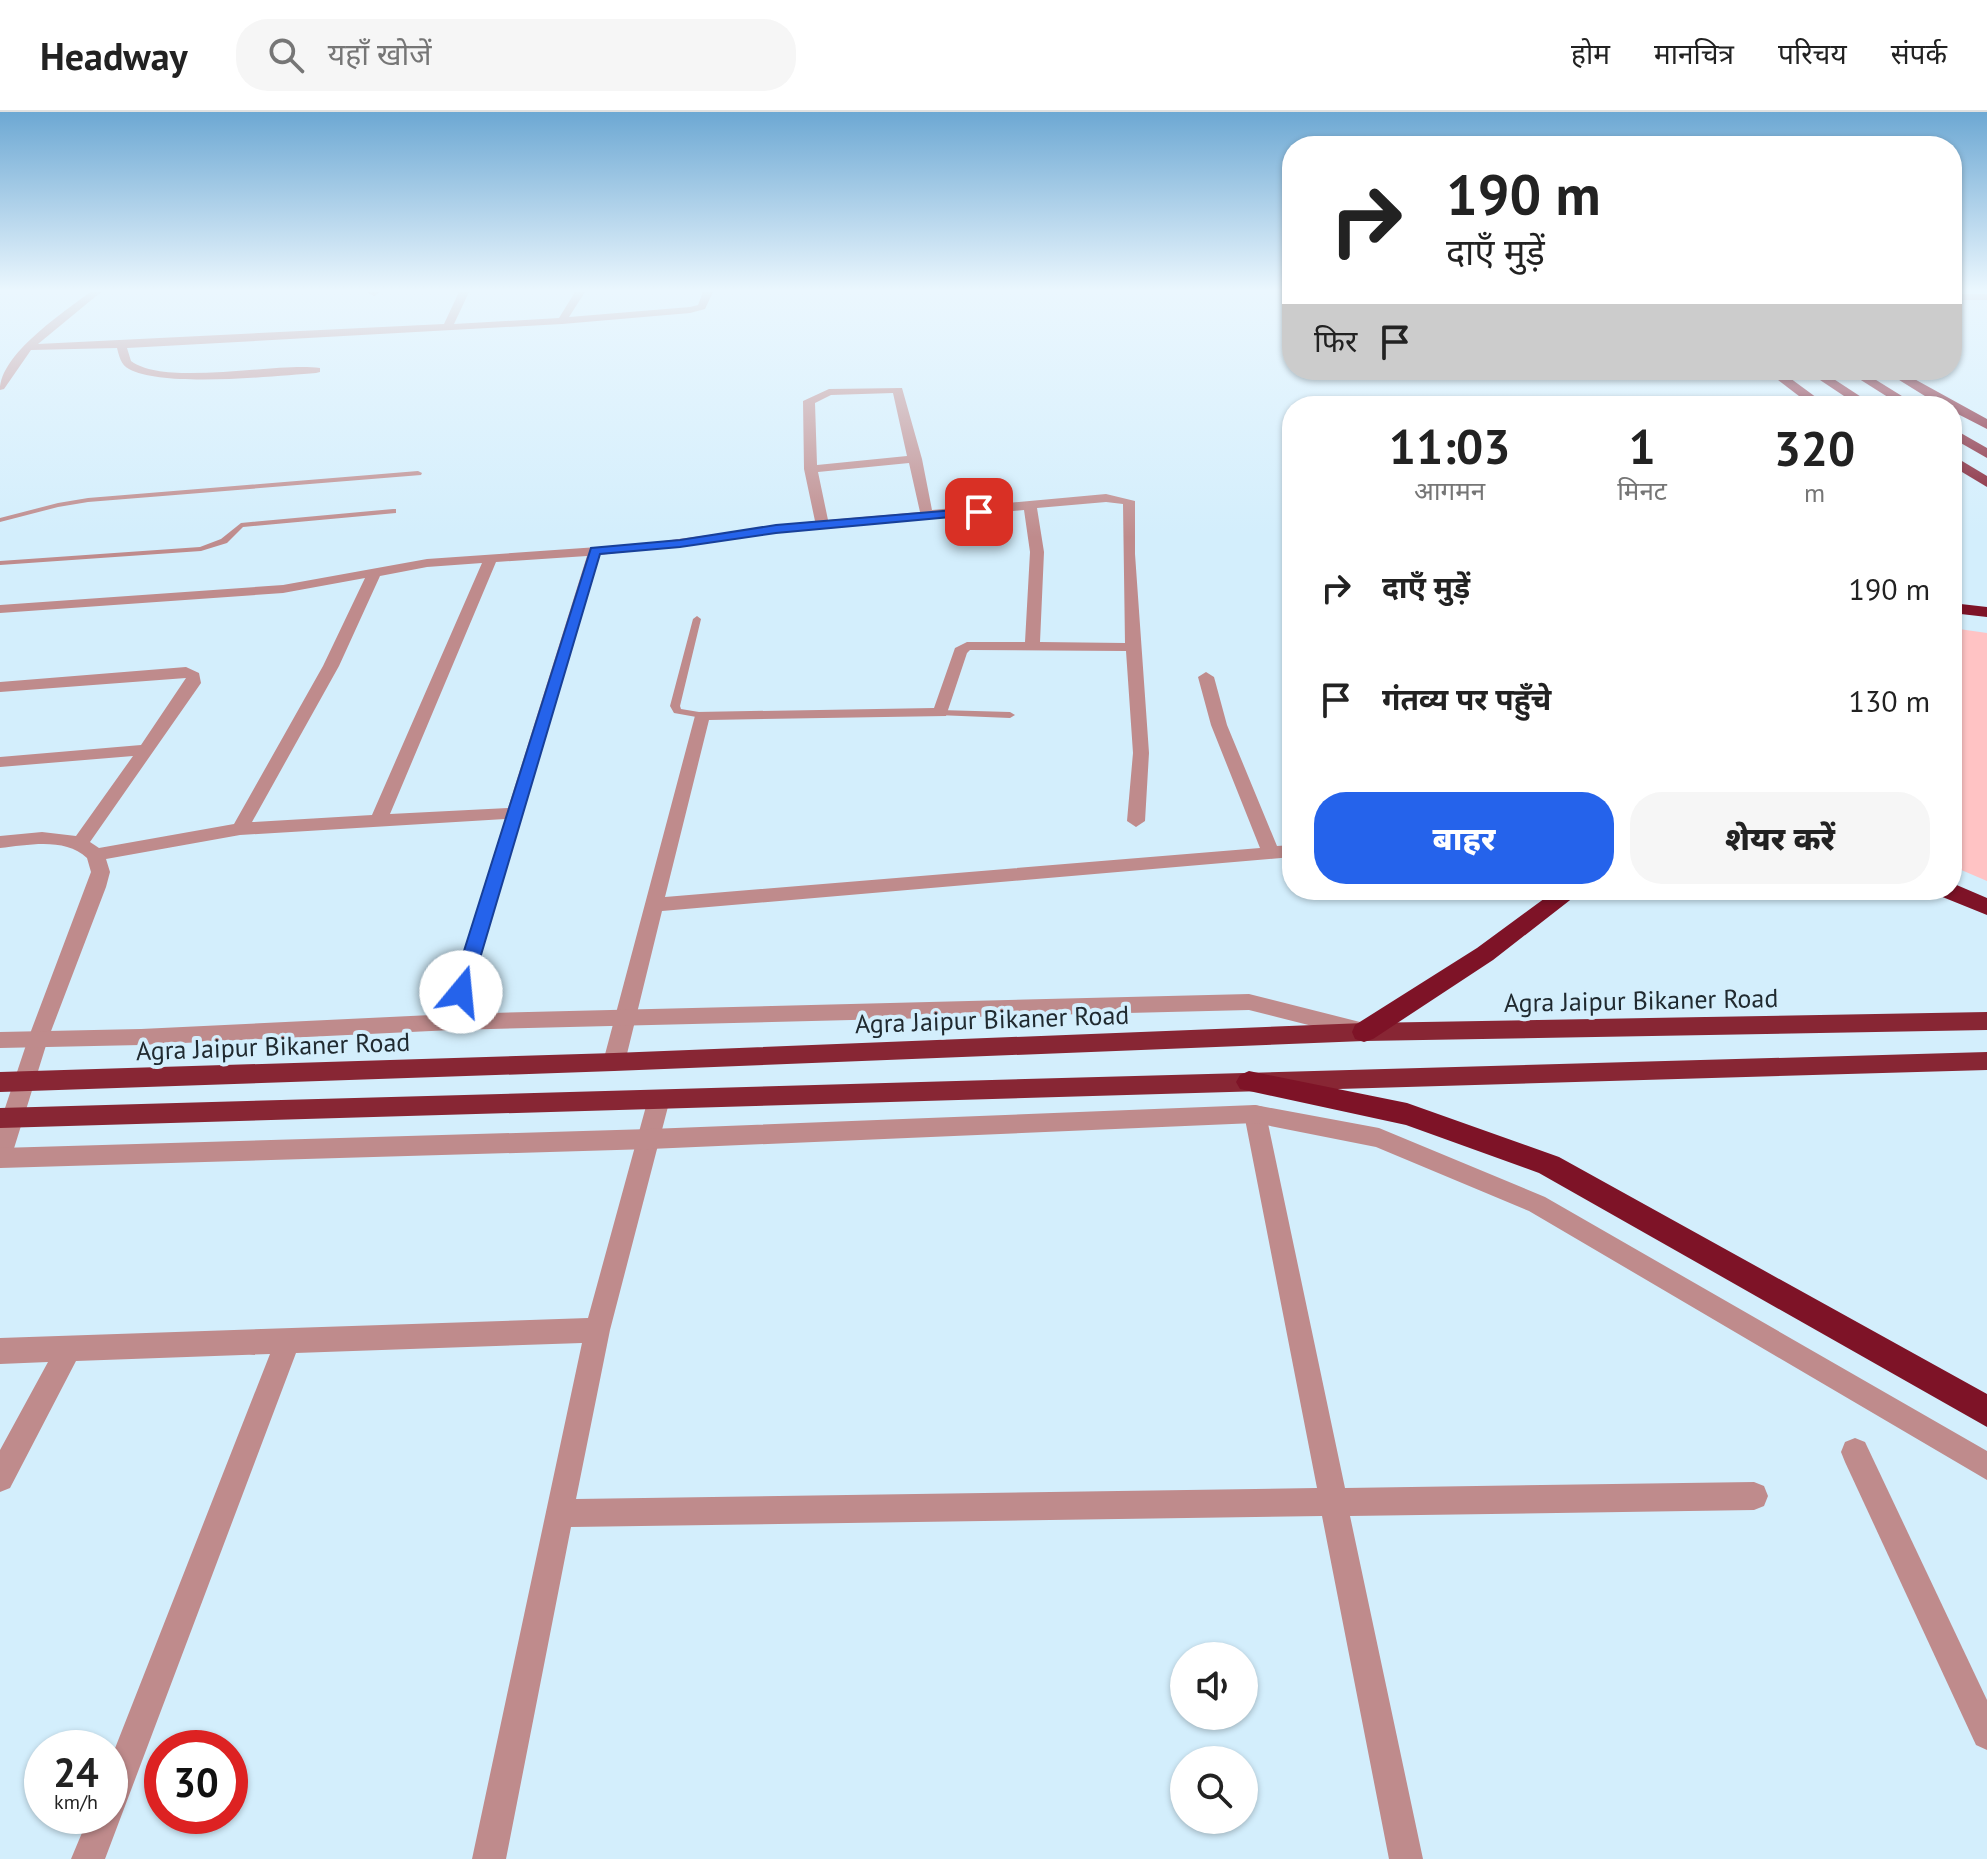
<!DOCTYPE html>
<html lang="hi">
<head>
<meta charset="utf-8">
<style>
	:root { --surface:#fff; --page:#f6f6f6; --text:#222; --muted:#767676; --line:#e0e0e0; --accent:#2563eb }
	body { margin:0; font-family:"PT Sans","Noto Sans Devanagari",sans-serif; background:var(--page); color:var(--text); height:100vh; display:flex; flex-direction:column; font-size:30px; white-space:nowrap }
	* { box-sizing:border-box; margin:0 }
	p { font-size:26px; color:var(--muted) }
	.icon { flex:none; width:44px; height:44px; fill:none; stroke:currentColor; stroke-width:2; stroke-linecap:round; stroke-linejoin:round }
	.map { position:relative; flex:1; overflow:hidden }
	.details { position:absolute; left:1282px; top:284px; width:680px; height:504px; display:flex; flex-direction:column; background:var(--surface); border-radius:32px; box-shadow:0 2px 6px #0004 }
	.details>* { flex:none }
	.hud { position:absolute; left:1282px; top:24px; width:680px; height:244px; border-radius:32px; box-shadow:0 2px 6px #0004; background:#fff; color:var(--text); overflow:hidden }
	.fabs { position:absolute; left:1170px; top:1530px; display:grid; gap:16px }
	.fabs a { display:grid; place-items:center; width:88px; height:88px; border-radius:50%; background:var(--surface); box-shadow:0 2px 6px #0004; font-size:40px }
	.speed { position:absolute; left:24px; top:1618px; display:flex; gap:16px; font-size:40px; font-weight:700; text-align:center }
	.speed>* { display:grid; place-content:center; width:104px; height:104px; border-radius:50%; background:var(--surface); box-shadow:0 2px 6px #0004; line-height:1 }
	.speed small { font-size:20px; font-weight:400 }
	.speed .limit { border:12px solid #d22; background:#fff; color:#111 }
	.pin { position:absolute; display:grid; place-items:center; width:68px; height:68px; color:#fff; margin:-34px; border-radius:16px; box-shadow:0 4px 12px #0006 }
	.me { position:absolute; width:88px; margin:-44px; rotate:17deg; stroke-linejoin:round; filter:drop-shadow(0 0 6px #0008) }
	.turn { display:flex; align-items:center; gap:28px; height:168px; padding:0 32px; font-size:36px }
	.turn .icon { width:104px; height:104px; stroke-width:2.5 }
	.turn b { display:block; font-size:56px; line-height:68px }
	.then { display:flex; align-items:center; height:76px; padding:0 32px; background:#0003; gap:16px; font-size:30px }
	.eta { display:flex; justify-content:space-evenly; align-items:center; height:136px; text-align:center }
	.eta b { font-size:48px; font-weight:800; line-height:56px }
	.button { display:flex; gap:16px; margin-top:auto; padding:16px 32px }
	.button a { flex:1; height:92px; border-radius:32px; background:var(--accent); color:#fff; font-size:32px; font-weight:800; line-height:92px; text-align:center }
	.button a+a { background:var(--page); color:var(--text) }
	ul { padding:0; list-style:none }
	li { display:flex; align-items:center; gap:24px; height:112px; padding:0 32px }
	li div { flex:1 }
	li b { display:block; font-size:30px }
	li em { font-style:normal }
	header { display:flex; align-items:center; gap:48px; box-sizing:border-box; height:112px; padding:0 40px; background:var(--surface); border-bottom:2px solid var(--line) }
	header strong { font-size:38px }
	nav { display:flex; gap:44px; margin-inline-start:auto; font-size:28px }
	.search { width:560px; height:72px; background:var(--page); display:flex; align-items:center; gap:20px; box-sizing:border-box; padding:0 28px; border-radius:32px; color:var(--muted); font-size:30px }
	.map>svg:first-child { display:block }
</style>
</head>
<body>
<header>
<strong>Headway</strong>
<div class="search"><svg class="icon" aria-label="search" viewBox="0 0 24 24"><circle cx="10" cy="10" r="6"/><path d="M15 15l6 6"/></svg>यहाँ खोजें</div>
<nav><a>होम</a><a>मानचित्र</a><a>परिचय</a><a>संपर्क</a></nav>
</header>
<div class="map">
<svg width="1987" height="1747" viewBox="0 0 1987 1747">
	<rect width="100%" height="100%" fill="#d3eefc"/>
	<path fill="#ffc3c4" d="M1952,516l35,5v248l-35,-15z"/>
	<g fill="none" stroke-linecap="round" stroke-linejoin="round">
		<g fill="#bf8b8c" fill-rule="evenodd">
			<path d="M418,359l4,2 -1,2 -333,27 -30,5 -58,15v-4l58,-15 30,-5z"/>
			<path d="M393,397h3v4l-153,14 -16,16 -26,8 -201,14v-4l200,-14 21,-8 20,-16z"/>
			<path d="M697,504l4,3 -21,87 1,3 24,4 2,2 -5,3 -28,-5 -4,-7 23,-87z"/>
			<path d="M940,598l70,2 5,3 -5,3 -73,-3 -2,-2z"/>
		</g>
		<g fill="#bf8b8c" fill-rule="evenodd">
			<path d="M90,180h11l-63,52 406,-20 15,-32h10l-15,32 105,-6 16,-26h10l-16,25 121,-10 8,-2 5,-13h10l-8,17 -15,4 -128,11 -435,24 4,13c35,26 144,1 189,7v4l-4,1c-42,3 -152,15 -187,-4 -8,-4 -10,-13 -12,-21l-86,2 -27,39 -4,1c0,-36 63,-77 90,-98z"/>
			<path d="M367,180h11l1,1 -5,3z"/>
			<rect x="1952" y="182" width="35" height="6"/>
			<path d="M902,276l20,71 10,51 174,-16 29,7v53l14,199 -4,68 -9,6 -9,-6 6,-68 -7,-102 -156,-1 -3,3 -21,63 -237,4 -44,177 595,-49 -49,-123 -13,-48 8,-5 8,5 13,48 50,121 15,-1v12l-630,54 -37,151 -4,6 -7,3 -7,-3 -4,-6 93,-350 238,-4 21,-60 12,-6h58l5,-90 -6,-42 -248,23 -176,22 -141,473h-14l-3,-6 63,-203 -265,16 -134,24 4,13 -4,15 -58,152 -37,119 -3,7 -8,3v-45l28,-84 63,-167 -4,-14c-22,-21 -59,-13 -87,-10v-12l42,-4 34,4 57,-80 -133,11v-10l141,-12 45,-67 -186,14v-10l186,-15 13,6 2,10 -111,159 9,6 135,-24 89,-158 42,-88 -82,15 -283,20v-8l283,-20 144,-26 214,-15 174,-23 -11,-52 -1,-68 26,-12zM893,281l14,63 -90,9 -2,-62 16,-8zM909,351l11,49 -92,8 -10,-48zM1106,390l17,2 2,139 -85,-1 4,-90 -7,-44zM587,444l-79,252 -118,6 106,-252zM482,451l-110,252 -120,7 87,-156 41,-90 47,-9z"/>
			<path d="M659,978l8,3 3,6 -60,231 -34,169 741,-11 -73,-374 3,-7 8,-2 8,2 3,7 79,374 409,-6 10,4 4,10 -4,10 -10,4 -404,6 73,343h-34l-67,-343 -751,11 -65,332h-34l110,-516 -286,10 -191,506h-34l18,-43h21v-55l160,-407 -194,7 -66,127 -10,4v-42l48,-88 -48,2v-26l588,-20 60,-219 3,-6z"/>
			<path d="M1855,1326l10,4 122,258v50l-11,-5 -131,-283 -4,-10 4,-10z"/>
		</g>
		<g fill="#bf8b8c" fill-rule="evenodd">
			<path d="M1249,882l111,28 7,2 3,6 -3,6 -7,2 -111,-28 -797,20 -311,15 -141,3v-16l141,-3 311,-15z"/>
			<path d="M1255,993l124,23 166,69 442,254v29l-458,-269 -153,-64 -121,-24 -605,26 -650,19v-20l650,-19z"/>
		</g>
		<g fill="#882634" fill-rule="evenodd">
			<path d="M1987,900v18l-623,11 -750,30 -614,21v-20l614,-19 750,-30z"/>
			<path d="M1987,940v18l-1987,58v-20z"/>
		</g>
		<g fill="#7e1327" fill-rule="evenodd">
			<path d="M1765,258h14l49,36h-16z"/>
			<path d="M1805,258h15l55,36h-16z"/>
			<path d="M1845,258h15l58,36h-16z"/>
			<path d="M1883,258h15l89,49v10l-35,-18v-5h-11z"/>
			<path d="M1952,316l35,20v10l-35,-20z"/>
			<path d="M1952,343l35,21v11l-35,-21z"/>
			<path d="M1952,491l35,4v10l-35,-4z"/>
			<path d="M1952,771l35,15v17l-47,-19 -3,-6h15z"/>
			<path d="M1556,778h27l-90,70 -120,79 -9,3 -9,-3 -3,-7 3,-7 122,-77z"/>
			<path d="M1249,959l158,32 152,54 428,237v33l-448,-254 -133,-48 -166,-36 -4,-7 4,-7z"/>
		</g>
	</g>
	<linearGradient id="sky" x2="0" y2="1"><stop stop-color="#6da8d3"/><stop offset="0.42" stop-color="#ebf7fe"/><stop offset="1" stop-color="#ebf7fe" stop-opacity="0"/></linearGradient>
	<rect width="1987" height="425" fill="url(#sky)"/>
	<path fill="#2563eb" stroke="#184099" stroke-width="2" d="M979,396l4,1v5l-207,19 -96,14 -80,7 -130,438 -9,7 -7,-2 -3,-5 140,-444 89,-8 96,-15z"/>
	<g text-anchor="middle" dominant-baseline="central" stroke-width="8" stroke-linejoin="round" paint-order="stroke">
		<g font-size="26" fill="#202a30" stroke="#d3eefc">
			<text transform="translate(1641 888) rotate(-1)">Agra Jaipur Bikaner Road</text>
			<text transform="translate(992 907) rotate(-2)">Agra Jaipur Bikaner Road</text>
			<text transform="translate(273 934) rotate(-2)">Agra Jaipur Bikaner Road</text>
		</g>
	</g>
</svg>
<div class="fabs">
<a><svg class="icon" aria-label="sound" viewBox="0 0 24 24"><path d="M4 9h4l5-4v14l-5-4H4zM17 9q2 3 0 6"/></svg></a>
<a><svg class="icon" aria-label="search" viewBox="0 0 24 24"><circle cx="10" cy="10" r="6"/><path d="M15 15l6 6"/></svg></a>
</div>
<div class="speed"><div>24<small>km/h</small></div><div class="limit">30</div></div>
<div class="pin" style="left:979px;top:400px;background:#d93025"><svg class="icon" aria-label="arrive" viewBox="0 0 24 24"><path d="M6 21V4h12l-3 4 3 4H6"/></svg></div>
<svg class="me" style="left:461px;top:880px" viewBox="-20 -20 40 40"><circle r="19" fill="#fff"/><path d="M0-13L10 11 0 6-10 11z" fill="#2563eb"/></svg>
<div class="hud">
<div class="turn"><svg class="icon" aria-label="right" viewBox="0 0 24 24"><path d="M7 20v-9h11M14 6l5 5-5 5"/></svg><div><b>190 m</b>दाएँ मुड़ें</div></div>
<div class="then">फिर<svg class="icon" aria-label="arrive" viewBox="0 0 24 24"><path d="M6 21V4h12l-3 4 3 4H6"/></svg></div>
</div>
<section class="details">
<div class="eta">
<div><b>11:03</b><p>आगमन</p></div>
<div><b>1</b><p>मिनट</p></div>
<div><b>320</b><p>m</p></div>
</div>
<ul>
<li><svg class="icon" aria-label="right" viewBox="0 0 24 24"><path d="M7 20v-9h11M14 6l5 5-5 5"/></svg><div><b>दाएँ मुड़ें</b></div><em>190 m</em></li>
<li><svg class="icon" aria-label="arrive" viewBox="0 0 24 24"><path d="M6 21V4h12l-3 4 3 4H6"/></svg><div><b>गंतव्य पर पहुँचे</b></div><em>130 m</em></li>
</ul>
<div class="button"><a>बाहर</a><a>शेयर करें</a></div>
</section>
</div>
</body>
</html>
